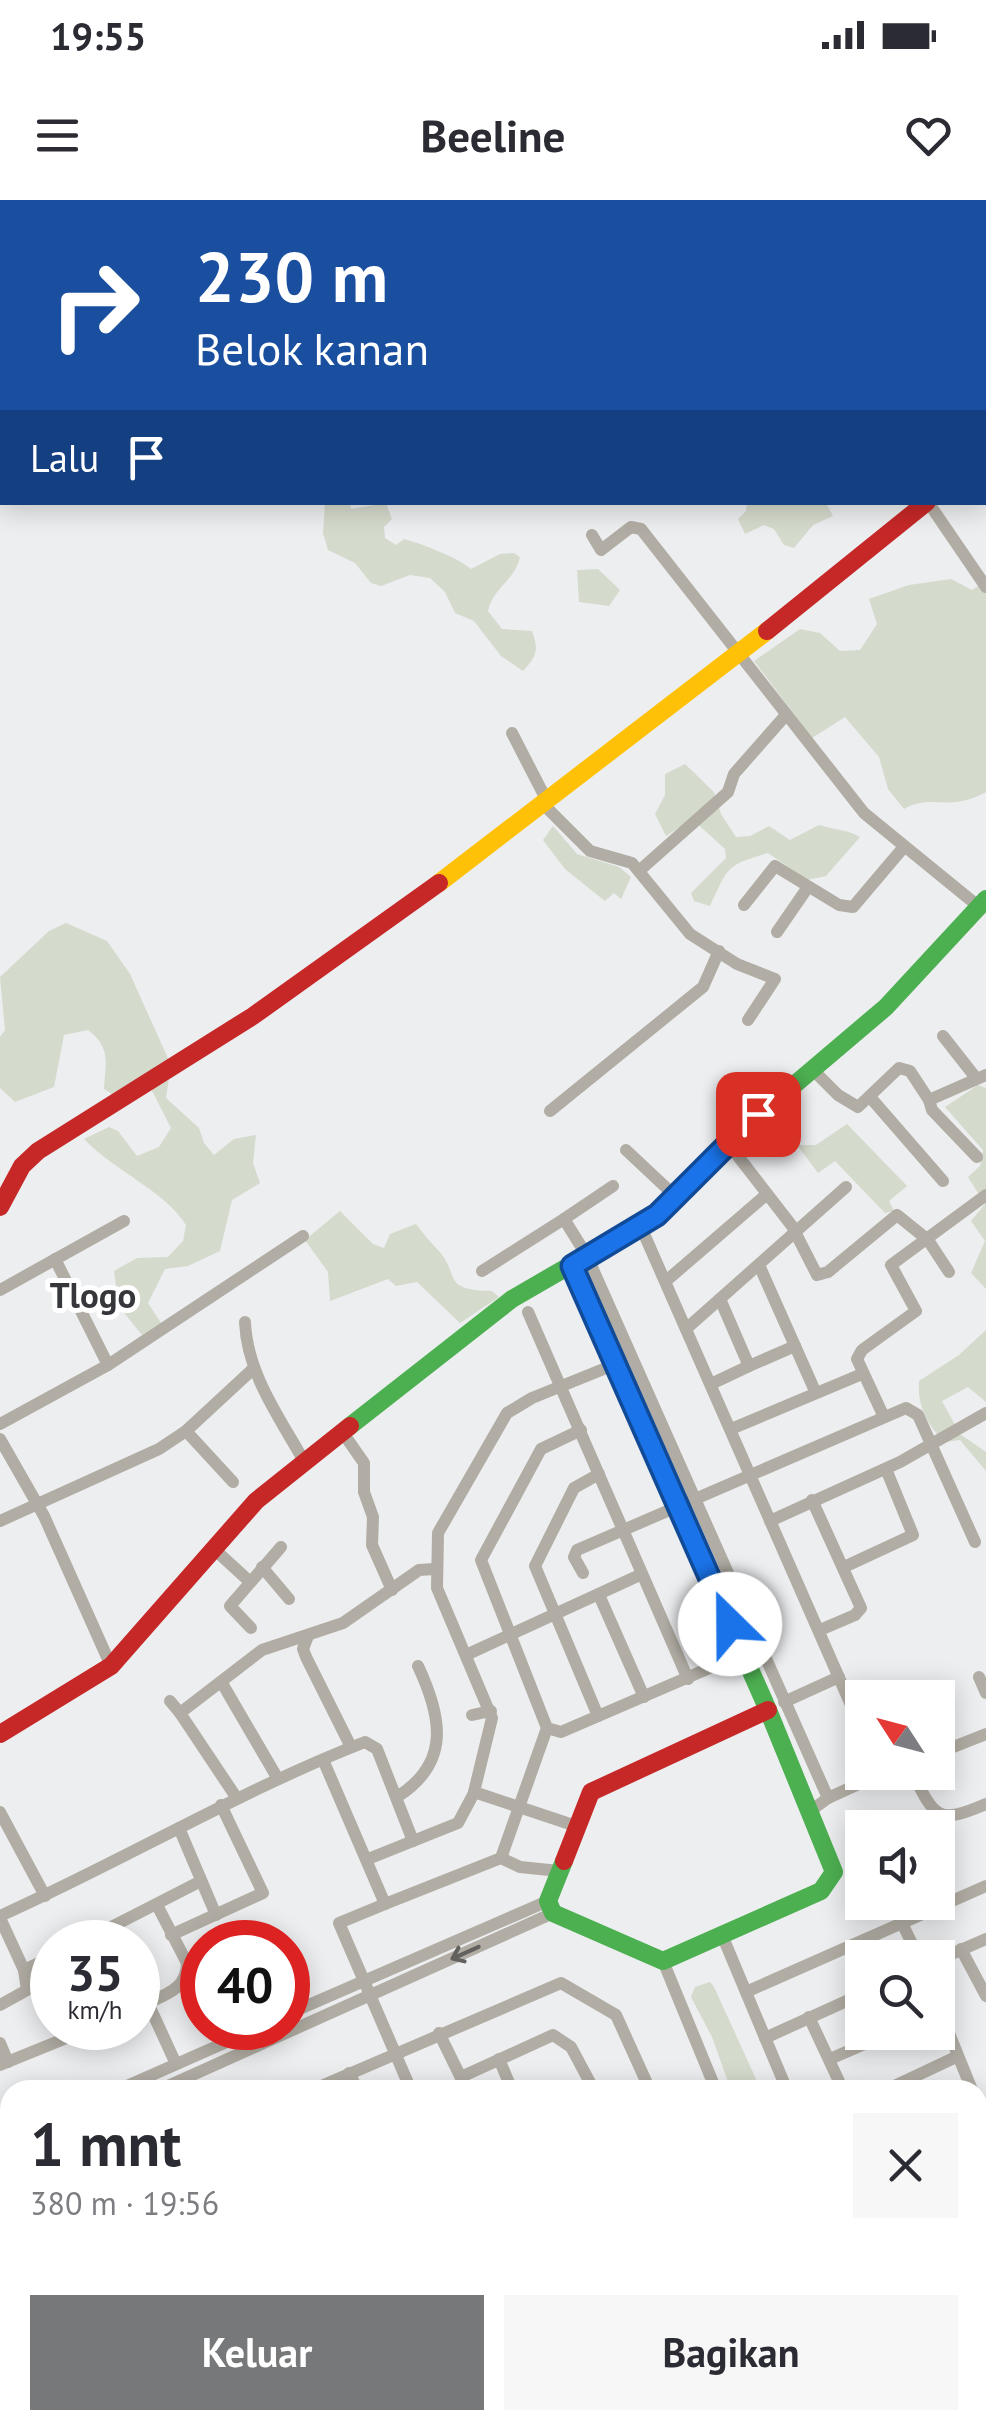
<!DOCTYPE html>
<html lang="id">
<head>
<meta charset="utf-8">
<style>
	:root { --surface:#fff; --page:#f7f7f7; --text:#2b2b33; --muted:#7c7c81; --accent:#777879 }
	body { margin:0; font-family:"PT Sans",sans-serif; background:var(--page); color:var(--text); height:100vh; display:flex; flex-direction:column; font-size:38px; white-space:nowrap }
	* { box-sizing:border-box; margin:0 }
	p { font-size:32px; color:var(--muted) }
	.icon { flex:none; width:55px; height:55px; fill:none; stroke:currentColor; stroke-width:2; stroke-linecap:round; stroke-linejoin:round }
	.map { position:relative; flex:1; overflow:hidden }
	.details { position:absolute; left:0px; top:1880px; width:988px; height:350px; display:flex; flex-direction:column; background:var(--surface); border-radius:30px 30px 0 0; box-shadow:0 5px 25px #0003 }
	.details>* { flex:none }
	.guide { position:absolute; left:0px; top:0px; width:988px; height:305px; box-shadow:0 5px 25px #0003; background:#1a4fa0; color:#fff; overflow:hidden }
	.needle { width:65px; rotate:306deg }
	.controls { position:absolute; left:845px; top:1480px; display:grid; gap:20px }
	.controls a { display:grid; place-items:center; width:110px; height:110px; border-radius:0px; background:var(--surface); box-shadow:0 5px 25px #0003; font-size:50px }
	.speed { position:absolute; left:30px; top:1720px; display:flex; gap:20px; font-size:50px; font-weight:700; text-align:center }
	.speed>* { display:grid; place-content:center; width:130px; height:130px; border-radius:50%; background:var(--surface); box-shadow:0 5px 25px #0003; line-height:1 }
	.speed small { font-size:25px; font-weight:400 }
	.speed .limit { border:15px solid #d22; background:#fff; color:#111 }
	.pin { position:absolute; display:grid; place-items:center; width:85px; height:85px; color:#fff; margin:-42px; border-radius:20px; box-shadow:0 5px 15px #0006 }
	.me { position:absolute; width:110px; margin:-55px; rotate:337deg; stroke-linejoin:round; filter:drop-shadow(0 0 8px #0008) }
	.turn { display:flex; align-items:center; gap:35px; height:210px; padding:0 30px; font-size:45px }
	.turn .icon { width:130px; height:130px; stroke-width:2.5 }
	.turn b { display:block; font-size:70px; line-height:85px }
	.then { display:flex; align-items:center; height:95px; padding:0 30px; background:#0003; gap:20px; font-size:38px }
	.round { display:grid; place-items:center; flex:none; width:105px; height:105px; border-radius:0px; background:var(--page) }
	.overview { display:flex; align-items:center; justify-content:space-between; height:170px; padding:0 30px }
	h1 { font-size:60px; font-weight:700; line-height:75px }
	.primary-button { display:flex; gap:20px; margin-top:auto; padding:20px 30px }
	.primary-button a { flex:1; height:115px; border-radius:0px; background:var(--accent); color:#fff; font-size:40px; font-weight:700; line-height:115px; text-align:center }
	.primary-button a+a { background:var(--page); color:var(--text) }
	.status { display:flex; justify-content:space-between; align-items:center; height:70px; padding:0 50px; background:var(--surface); direction:ltr }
	.status svg { height:28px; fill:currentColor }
	header { display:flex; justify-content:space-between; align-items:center; height:130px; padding:0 30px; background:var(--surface); font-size:45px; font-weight:700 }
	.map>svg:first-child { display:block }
</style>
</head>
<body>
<div class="status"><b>19:55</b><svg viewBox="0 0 49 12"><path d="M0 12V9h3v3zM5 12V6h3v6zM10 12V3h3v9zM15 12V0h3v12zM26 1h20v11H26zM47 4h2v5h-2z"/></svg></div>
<header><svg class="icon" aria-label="menu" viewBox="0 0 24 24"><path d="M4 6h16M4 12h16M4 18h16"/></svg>Beeline<svg class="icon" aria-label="heart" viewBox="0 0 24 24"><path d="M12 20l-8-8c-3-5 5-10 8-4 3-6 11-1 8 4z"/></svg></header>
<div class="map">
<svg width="986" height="2230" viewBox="0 0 986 2230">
	<rect width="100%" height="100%" fill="#edeef0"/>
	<g fill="#d4dacc">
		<path d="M747,302l79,1 7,13 -20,9 -19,23 -10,-3 -10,-16 -10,-4 -19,9 -7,-15 8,-8z"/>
		<path d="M325,303h25l1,6 35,-6 6,16 -8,8 1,11 11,7 8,-6c18,5 53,18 67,30l29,-15 14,-1 6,4c-5,23 -27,31 -32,54l14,18 30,2c7,19 5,25 -9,40l-22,-15 -27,-35 -19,-8 -10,-21 -15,-14 -20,-3 -29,11 -10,-3 -16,-20 -27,-13 -5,-17z"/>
		<path d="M598,369l22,21 -11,16 -30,-4 -2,-32z"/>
		<path d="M951,379l21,11 14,-9v211c-38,21 -53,1 -82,17l-16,-20 -9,-32 -34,-40 -33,21 -58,-77 46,-32 20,4 20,18 20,-1 17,-26 -8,-25 40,-14z"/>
		<path d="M685,564l29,28 7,22 15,23 14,-1 19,-10 21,14 29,-15c15,5 28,4 41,12l-34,39 -19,4 -39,-27c-43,12 -40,15 -58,53l-16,-5 -3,-8 35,-35 -1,-9 -33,-30 -26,17 -11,-22 10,-19v-21z"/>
		<path d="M553,626l24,28 42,13 12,10 -10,22 -7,-6 -9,8 -40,-32 -22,-29z"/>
		<path d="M66,723l41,18 23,33 41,91 -5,33 33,30 5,15 10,12 20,-16 22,-4 -3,28 7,20 -28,17 -12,51 -32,15 -23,3 -17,34 13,20 -19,12 -30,-37 5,-5 -3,-22 23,-13 31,-1 15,-16 3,-16c-21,-34 -73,-55 -102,-86l25,-12 9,4 19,25 22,-9 12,-19 -27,-53 -32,19 -8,-5c1,-25 8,-41 -16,-59l-24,5 -10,52 -39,15 -15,-14v-51l5,-7 -5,-53 49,-46z"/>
		<path d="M978,885l8,3v201l-15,-16 14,-32 -14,-20 14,-17 -17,-27 12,-11 3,-16 -38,-43z"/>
		<path d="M847,924l60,62 -18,15 5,10 -9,2 -50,-52 -17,12 -21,-28h19z"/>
		<path d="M340,1011l33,33 11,4 6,-14 26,-10c7,9 13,17 21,25 25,26 2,41 55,42l7,6 -39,26 -43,-41 -21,4 -8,-7 -58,22 -2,-29 -23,-32z"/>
		<path d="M986,1130v72l-18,-15 -26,14 18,33 26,18v19l-26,-31 -15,2c-18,-17 -28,-37 -26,-61l40,-26z"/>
		<path d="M710,1782l4,5 47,103h-30l-19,-53 -21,-40 4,-10z"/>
	</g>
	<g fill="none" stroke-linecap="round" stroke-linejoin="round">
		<g stroke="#b1ada4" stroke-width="12">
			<path d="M928,302l58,85"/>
			<path d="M592,335l9,15 30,-23 10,2 223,284 114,93"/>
			<path d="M512,533l35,68"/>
			<path d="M543,604l47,47 42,12 58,71 47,30 38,15 -27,41"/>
			<path d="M639,671l89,-79 6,-18 51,-58"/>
			<path d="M744,705l31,-39 64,39 14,2 50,-59"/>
			<path d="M777,732l31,-45"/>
			<path d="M943,836l33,42"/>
			<path d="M812,869l26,26 20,12 41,-39 11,3 19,29 57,-25"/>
			<path d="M870,897l73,84"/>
			<path d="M929,900l3,10 45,47"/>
			<path d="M550,911l153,-124 16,-36"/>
			<path d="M727,942l65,84 25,49 11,-3 69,-57 31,25 21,32"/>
			<path d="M626,950l49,46"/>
			<path d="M613,986l-49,33 23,37 241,542"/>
			<path d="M641,1027l221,503"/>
			<path d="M55,1059l53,106"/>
			<path d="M759,1065l56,126"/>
			<path d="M482,1071l82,-52"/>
			<path d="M666,1081l101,-87"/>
			<path d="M0,1090l124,-69"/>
			<path d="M720,1099l29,67 46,-20"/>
			<path d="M528,1112l160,367"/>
			<path d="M245,1122c2,52 35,96 60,141"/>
			<path d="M686,1129l160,-142"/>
			<path d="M711,1184l38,-18"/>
			<path d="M883,1215l-26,-56 5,-9 54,-39 -25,-46 95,-70"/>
			<path d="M0,1224l108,-59 195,-129"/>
			<path d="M731,1229l131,-55"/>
			<path d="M581,1230l-40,19 -60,111 66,168 14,4 181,-78"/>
			<path d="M186,1231l47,51"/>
			<path d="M343,1233l21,30v29l9,25 -1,28 20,45"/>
			<path d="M0,1239l44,77 67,150"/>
			<path d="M812,1300l49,108 -6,7 -35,15"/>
			<path d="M0,1321l159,-72 27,-18 67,-62"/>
			<path d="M770,1321l130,-59 86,-49"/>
			<path d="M213,1348l36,33"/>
			<path d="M262,1367l27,32"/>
			<path d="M844,1367l69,-32 -27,-66"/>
			<path d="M583,1373l-9,-16 3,-7 329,-142 12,7 57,127"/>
			<path d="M599,1395l45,102"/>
			<path d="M251,1428l-21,-22 51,-59"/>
			<path d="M308,1436l-5,13 3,8 45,90"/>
			<path d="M466,1455l176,-81"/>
			<path d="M979,1477l7,16"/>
			<path d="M222,1483l56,96"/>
			<path d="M170,1501l10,12"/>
			<path d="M784,1502l55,-25"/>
			<path d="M472,1515l19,-4"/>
			<path d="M598,1516l-63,-150 39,-78 25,-14"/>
			<path d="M938,1553l48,-19"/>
			<path d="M324,1562l61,142 116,-46 19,9 39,4"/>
			<path d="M912,1572c23,46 25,53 74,32"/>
			<path d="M236,1597l-56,-84 82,-63 81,-27 76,-53 16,-1"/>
			<path d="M397,1597c54,-34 45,-80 21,-131"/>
			<path d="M0,1612l45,84"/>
			<path d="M809,1612l19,-14 57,-26"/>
			<path d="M576,1626l-102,-34 18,-74 -55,-130 1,-55 69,-120 25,-15 84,-34"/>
			<path d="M179,1628l37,87"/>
			<path d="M501,1658l46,-130"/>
			<path d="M368,1659l90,-36 16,-30"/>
			<path d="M385,1704l-46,19 72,167"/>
			<path d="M0,1716c123,-55 239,-125 365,-174l12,7 36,92"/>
			<path d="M0,1718l24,52 28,-13"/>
			<path d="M902,1723l17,35"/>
			<path d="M113,1728l7,14"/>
			<path d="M171,1735l92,-42 -42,-88"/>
			<path d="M722,1735l65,155"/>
			<path d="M82,1742l119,-61"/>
			<path d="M858,1743l5,15"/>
			<path d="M961,1749l25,47"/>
			<path d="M938,1760l48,-21"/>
			<path d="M663,1761l53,129"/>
			<path d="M138,1781l10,22c19,-9 39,-15 39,-40l-30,-58"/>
			<path d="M746,1792l240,-106"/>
			<path d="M0,1805l27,-15 -3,-20"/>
			<path d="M938,1806l34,84"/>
			<path d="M138,1807l10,-4 28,61"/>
			<path d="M288,1814l260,-113"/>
			<path d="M809,1817l34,73"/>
			<path d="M439,1833l28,57"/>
			<path d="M765,1838l97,-44"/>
			<path d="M0,1843l8,19"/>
			<path d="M499,1859l13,31"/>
			<path d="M830,1859l62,-27"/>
			<path d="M0,1865l91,-37"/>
			<path d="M349,1873l9,17"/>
			<path d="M461,1877l92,-42 18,12 23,43"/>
			<path d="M118,1890l140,-62"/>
			<path d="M159,1890l394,-177"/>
			<path d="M312,1890l249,-107 55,32 34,75"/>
			<path d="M886,1890l70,-33"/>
			<path d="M978,1903l8,18"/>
			<path d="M0,1943l10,-4"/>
			<path d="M978,1955l8,-4"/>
			<path d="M6,1958l4,11"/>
			<path d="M978,2009l8,-3"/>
			<path d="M978,2083l8,19"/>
			<path d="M0,2120l10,25"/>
			<path d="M978,2181l8,-4"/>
			<path d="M49,2220l6,10"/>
			<path d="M119,2220h20"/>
			<path d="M170,2220l5,10"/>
			<path d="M346,2220l3,10"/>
			<path d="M400,2220l3,10"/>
			<path d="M527,2220l4,10"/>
			<path d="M579,2220l4,10"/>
			<path d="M638,2220l5,10"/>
			<path d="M691,2220l5,10"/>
			<path d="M899,2220l4,10"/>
			<path d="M478,2230l23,-10"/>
			<path d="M716,2230l23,-10"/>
			<path d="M855,2230l34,-10"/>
		</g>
		<g stroke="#4caf50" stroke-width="18">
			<path d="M350,1226l162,-127 145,-84 70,-73 159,-135 100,-108"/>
			<path d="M564,1661l-16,40 5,12 110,48 158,-70 13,-19 -66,-162 -196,-444"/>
		</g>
		<g stroke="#ffc107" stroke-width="18">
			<path d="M985,253l1,-1"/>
			<path d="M439,683l328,-252"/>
		</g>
		<g stroke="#c62828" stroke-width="18">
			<path d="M767,431l160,-129"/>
			<path d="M0,1007l22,-41 16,-15 215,-135 186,-133"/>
			<path d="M0,1534l111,-68 145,-165 94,-75"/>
			<path d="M564,1661l27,-69 177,-82"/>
		</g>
	</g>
	<defs><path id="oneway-shaft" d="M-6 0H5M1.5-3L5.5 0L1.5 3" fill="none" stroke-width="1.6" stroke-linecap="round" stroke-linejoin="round" transform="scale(2.5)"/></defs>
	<use stroke="#62615e" href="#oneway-shaft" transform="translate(465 1753) rotate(156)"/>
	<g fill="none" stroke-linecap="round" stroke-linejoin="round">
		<g stroke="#114b97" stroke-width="25">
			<path id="route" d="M730,1424l-158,-358 85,-51 101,-101"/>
		</g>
		<use href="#route" stroke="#1a73e8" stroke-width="18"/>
	</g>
	<g text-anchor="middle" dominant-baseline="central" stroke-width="10" stroke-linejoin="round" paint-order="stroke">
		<g font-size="35" font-weight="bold" fill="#36373a" stroke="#fff">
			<text x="93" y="1095">Tlogo</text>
		</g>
	</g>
</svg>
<div class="controls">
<a><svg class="needle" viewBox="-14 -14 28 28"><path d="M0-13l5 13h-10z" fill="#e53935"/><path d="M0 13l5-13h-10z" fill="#7c7c81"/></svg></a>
<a><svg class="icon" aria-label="sound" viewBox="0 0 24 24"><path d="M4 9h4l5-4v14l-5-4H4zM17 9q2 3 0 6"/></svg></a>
<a><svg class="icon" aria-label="search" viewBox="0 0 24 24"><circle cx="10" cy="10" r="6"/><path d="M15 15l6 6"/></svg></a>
</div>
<div class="speed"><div>35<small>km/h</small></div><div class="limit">40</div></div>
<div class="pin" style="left:758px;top:914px;background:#d93025"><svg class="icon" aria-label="arrive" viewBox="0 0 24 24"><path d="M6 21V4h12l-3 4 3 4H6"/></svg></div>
<svg class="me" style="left:730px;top:1424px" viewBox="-20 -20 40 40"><circle r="19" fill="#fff"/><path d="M0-13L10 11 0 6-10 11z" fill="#1a73e8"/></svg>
<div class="guide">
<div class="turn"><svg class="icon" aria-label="right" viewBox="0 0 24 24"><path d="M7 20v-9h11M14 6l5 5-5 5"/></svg><div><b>230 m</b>Belok kanan</div></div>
<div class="then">Lalu<svg class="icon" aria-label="arrive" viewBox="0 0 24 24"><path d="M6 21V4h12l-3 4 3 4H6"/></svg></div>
</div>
<section class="details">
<div class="overview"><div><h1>1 mnt</h1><p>380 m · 19:56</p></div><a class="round"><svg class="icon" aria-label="close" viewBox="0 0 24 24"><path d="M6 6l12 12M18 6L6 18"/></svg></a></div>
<div class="primary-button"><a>Keluar</a><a>Bagikan</a></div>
</section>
</div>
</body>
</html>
